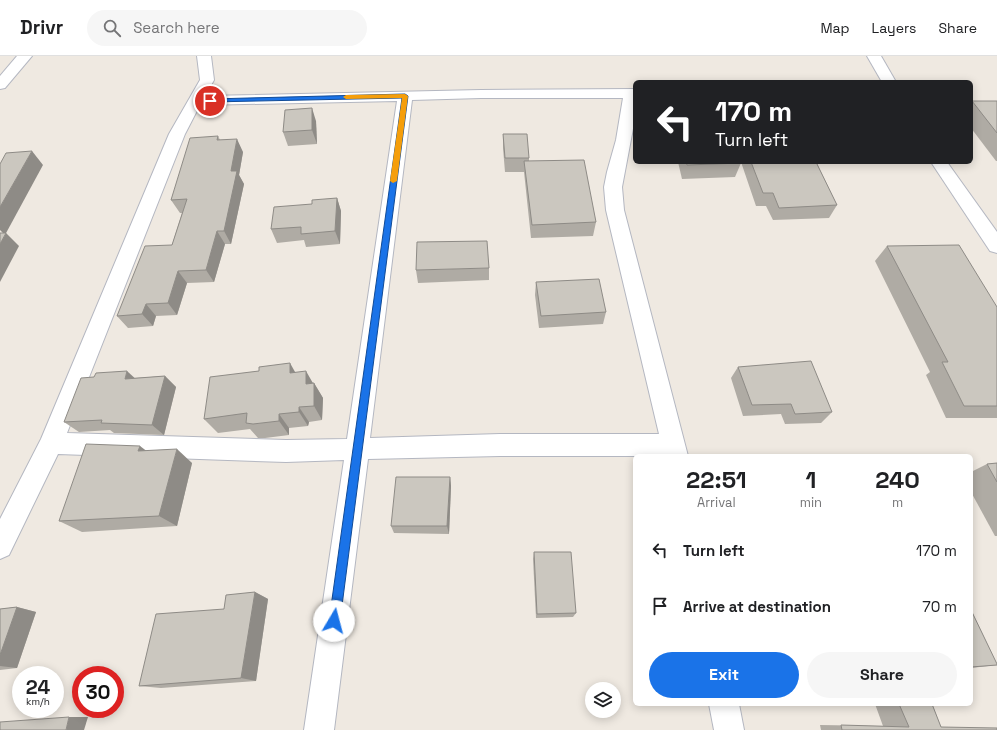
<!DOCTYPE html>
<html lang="en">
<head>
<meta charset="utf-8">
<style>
	:root { --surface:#fff; --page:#f6f6f6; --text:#202124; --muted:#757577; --line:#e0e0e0; --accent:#1a73e8 }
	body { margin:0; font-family:"Space Grotesk",sans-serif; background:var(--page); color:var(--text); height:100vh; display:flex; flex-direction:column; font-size:15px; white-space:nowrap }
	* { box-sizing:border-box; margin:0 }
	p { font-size:13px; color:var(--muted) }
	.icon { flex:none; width:22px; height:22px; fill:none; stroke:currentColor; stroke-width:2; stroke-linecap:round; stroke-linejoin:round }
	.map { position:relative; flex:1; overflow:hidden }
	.details { position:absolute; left:633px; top:398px; width:340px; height:252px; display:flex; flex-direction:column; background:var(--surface); border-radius:6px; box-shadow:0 2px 10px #0003 }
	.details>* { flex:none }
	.hud { position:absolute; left:633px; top:24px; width:340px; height:84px; border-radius:6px; box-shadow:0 2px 10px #0003; background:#202124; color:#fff; overflow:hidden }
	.controls { position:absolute; left:585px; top:626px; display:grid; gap:8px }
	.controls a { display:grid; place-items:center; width:36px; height:36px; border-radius:50%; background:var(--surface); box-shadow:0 2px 10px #0003; font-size:20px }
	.speed { position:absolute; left:12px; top:610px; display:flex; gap:8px; font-size:20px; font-weight:700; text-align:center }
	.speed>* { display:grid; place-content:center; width:52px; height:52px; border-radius:50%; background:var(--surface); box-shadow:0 2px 10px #0003; line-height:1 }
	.speed small { font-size:10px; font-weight:400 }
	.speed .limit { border:6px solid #d22; background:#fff; color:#111 }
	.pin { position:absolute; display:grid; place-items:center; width:34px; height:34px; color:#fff; margin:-17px; border:2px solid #fff; border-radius:50%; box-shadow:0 1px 4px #0007 }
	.me { position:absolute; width:44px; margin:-22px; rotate:8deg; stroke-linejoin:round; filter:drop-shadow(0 0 3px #0008) }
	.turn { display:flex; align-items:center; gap:14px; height:84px; padding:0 16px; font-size:18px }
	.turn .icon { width:52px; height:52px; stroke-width:2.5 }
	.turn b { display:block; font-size:28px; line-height:34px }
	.eta { display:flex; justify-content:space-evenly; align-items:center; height:68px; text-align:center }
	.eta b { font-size:24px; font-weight:700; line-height:28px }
	.action { display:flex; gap:8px; margin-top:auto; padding:8px 16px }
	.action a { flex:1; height:46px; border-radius:24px; background:var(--accent); color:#fff; font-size:16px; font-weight:700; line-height:46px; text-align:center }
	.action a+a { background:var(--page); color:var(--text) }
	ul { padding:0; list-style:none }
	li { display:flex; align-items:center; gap:12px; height:56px; padding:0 16px }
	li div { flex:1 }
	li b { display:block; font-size:15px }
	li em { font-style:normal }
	header { display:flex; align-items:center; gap:24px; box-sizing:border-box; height:56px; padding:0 20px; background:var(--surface); border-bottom:1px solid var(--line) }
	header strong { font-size:19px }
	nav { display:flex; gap:22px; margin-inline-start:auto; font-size:14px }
	.search { width:280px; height:36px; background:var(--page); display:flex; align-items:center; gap:10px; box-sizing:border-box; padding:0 14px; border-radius:22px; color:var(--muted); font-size:15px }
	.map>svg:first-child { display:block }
</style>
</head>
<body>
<header>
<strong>Drivr</strong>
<div class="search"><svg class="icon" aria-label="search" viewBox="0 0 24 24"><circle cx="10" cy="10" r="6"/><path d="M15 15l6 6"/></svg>Search here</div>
<nav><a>Map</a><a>Layers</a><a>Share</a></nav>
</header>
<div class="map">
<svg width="997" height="674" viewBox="0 0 997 674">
	<rect width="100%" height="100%" fill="#efe9e1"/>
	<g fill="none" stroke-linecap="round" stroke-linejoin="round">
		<g stroke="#b4b7c1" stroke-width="2">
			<g id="minor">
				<path d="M17,0h15l-27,32 -5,1v-13z"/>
				<path d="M197,0h14l3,24 -9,16 276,-6 154,-1v29l-13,69 2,23 64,246h-188l-132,3 -34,271h-30l40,-270 -58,2 -228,-8 -49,101 -9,4v-40l41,-80 128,-305 31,-54zM481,42h142l-7,42 -9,32 -3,15 2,23 53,224h-159l-130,4 42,-338zM397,45l-50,338 -61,1 -219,-7 118,-299 15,-29z"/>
				<path d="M867,0h14l15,26h-14z"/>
				<path d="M931,106h16l50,70v21l-7,-2z"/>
				<path d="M709,648h30l5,26h-30z"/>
			</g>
		</g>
		<use href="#minor" fill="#fff" fill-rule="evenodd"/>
	</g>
	<g fill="#afaba4">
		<path d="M972,45h25v60h-1l-25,-33v-25z"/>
		<path d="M316,65l1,23 -29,2 -5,-14z"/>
		<path d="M503,78l26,24v3l67,61 -3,14 -62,2 -7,-66h-19l-2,-24z"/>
		<path d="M218,80l2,4 23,12 -4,23 5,9 -13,60h-6l-11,38 -27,1 -10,32 -21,1 -3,10 -25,2 -11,-12 55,-71 10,-32h-2l-9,-13z"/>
		<path d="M678,106h62l1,1 -6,14 -53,2z"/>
		<path d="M741,106h75l21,43 -8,13 -56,2 -7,-14h-10z"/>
		<path d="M337,142l4,13 -1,33 -34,3 -2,-7 -27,3 -6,-14 41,-25z"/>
		<path d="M887,190l110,61v111h-51l-20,-43 4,-3 -55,-111z"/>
		<path d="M489,212v12l-71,3 -2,-13z"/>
		<path d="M536,226l70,30 -3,12 -64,4 -4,-33z"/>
		<path d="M738,311l94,45 -11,11 -36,1 -4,-10 -38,2 -12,-38z"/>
		<path d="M295,316l18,11h1l9,15 -1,22 -13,2 -1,4 -19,2v7l-24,3h-7l-8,-9 -32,4 -14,-14z"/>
		<path d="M165,320l11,11 -12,48 -50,-2 -4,-3 -31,2 -15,-10 71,-44z"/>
		<path d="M147,395l45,12 -15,63 -95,6 -23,-11z"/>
		<path d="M997,407v73h-2l-24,-44v-20l16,-8z"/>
		<path d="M450,421l1,9 -2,48 -55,-1 -3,-7z"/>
		<path d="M534,496l42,61 -3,4 -37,1 -3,-59z"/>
		<path d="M255,536l13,7 -12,82 -95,7 -22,-2 85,-77z"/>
		<path d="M17,551l19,5 -19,56 -17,2v-61z"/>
		<path d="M971,554l26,55 -26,3z"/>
		<path d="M875,648h57l9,23 56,3h-176l-1,-5 63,1z"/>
	</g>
	<g fill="#8e8b86">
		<path d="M312,52l4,13 1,23 -5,-14z"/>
		<path d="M237,83l6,13 -4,23 5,9 -13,60 -7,-13 7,-60z"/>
		<path d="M32,95l11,14 -38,70 -5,-5v-23z"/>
		<path d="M337,142l4,13 -1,33 -5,-13z"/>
		<path d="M217,175l8,13 -11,38 -8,-12z"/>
		<path d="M6,177l13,13 -19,36v-38z"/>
		<path d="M178,215l9,12 -10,32 -9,-12z"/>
		<path d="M146,248l10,12 -3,10 -11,-12z"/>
		<path d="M290,307l9,16 -9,-6z"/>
		<path d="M127,315l12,11 -14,-3z"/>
		<path d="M306,315l8,14v-2l9,15 -1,22 -8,-14 -8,-22z"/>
		<path d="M165,320l11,11 -12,48 -12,-10z"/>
		<path d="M299,351l10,15 -1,4 -9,-14z"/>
		<path d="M279,358l10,14v7l-10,-14z"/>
		<path d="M140,390l17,13 -19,-8z"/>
		<path d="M177,393l15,14 -15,63 -18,-10z"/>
		<path d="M450,421l1,9 -2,48 -2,-8z"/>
		<path d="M255,536l13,7 -12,82 -15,-3z"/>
		<path d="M17,551l19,5 -19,56 -17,-2v-11z"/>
		<path d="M69,661h19l-4,13h-18z"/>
	</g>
	<g fill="#cbc7bf" stroke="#8e8b86">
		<path d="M972,45h25v32z"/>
		<path d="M312,52v22l-29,2 2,-22z"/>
		<path d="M503,78h24l2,24h-24z"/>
		<path d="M218,80l-1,4 20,-1 -6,32h6l-13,60h-7l-11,39 -28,1 -10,32 -22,1 -4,10 -25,2 28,-70 27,-1 15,-46 -16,1 19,-62z"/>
		<path d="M32,95l-32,56v-43l6,-11z"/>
		<path d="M584,104l12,62 -64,3 -8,-64z"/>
		<path d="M686,106h54l1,1 -54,2z"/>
		<path d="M751,106h65l21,43 -58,3 -6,-15h-10z"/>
		<path d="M337,142l-2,33 -34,3v-7l-30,2 3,-22 38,-3v-4z"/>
		<path d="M0,177h6l-6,11z"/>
		<path d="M487,185l2,27 -73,2 1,-28z"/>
		<path d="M959,189l38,62v99h-33l-22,-44h6l-61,-116z"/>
		<path d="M599,223l7,33 -65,4 -5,-34z"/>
		<path d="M811,305l21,51 -37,2 -4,-10 -39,1 -14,-38z"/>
		<path d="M290,307v10l16,-2v13l8,-1v23l-15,1v5l-20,2v7l-26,3 -7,-1 1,-10 -43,6 6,-42 49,-6v-4z"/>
		<path d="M127,315l-2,8 40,-3 -13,49 -51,-2 1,-3 -38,2 17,-44 13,-1 2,-4z"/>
		<path d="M86,388l54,2 -2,5 39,-2 -18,67 -100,5z"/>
		<path d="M997,407v19l-10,-18z"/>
		<path d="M396,421h54l-3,49h-56z"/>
		<path d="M534,496h37l5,61 -39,1z"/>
		<path d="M255,536l-14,86 -102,8 17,-72 68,-5 2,-14z"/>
		<path d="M17,551l-17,48v-46z"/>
		<path d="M971,554l26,54v1l-26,2z"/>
		<path d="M899,648h33l9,23 56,1v2h-155l-1,-5 68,2z"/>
		<path d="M69,661l-3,13h-66v-8z"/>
	</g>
	<path fill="#1a73e8" stroke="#114b97" d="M405,38l3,2 -68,525 -2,4 -4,1 -4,-1 -1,-4 73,-523 -192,4 -3,-1 3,-2z"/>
	<path fill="#f59e0b" d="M405,38l3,2 -11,85 -4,2 -3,-2 12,-83 -56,1 -3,-2 3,-2z"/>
</svg>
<div class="controls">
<a><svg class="icon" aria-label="layers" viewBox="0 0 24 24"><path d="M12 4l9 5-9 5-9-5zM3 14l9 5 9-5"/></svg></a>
</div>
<div class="speed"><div>24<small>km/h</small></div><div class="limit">30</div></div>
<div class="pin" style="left:210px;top:45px;background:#d93025"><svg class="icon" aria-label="arrive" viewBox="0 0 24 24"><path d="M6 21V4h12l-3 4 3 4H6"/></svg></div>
<svg class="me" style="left:334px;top:565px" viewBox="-20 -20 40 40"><circle r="19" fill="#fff"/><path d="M0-13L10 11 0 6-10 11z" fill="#1a73e8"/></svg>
<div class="hud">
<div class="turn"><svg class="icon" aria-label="left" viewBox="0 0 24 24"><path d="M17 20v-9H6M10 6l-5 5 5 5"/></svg><div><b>170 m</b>Turn left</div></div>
</div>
<section class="details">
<div class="eta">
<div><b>22:51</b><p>Arrival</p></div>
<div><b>1</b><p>min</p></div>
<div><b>240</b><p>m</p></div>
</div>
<ul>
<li><svg class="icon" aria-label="left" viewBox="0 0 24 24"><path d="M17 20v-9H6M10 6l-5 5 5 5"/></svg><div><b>Turn left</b></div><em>170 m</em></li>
<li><svg class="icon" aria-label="arrive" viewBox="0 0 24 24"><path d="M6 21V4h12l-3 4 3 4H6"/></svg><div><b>Arrive at destination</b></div><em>70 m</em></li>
</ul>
<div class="action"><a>Exit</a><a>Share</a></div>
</section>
</div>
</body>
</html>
